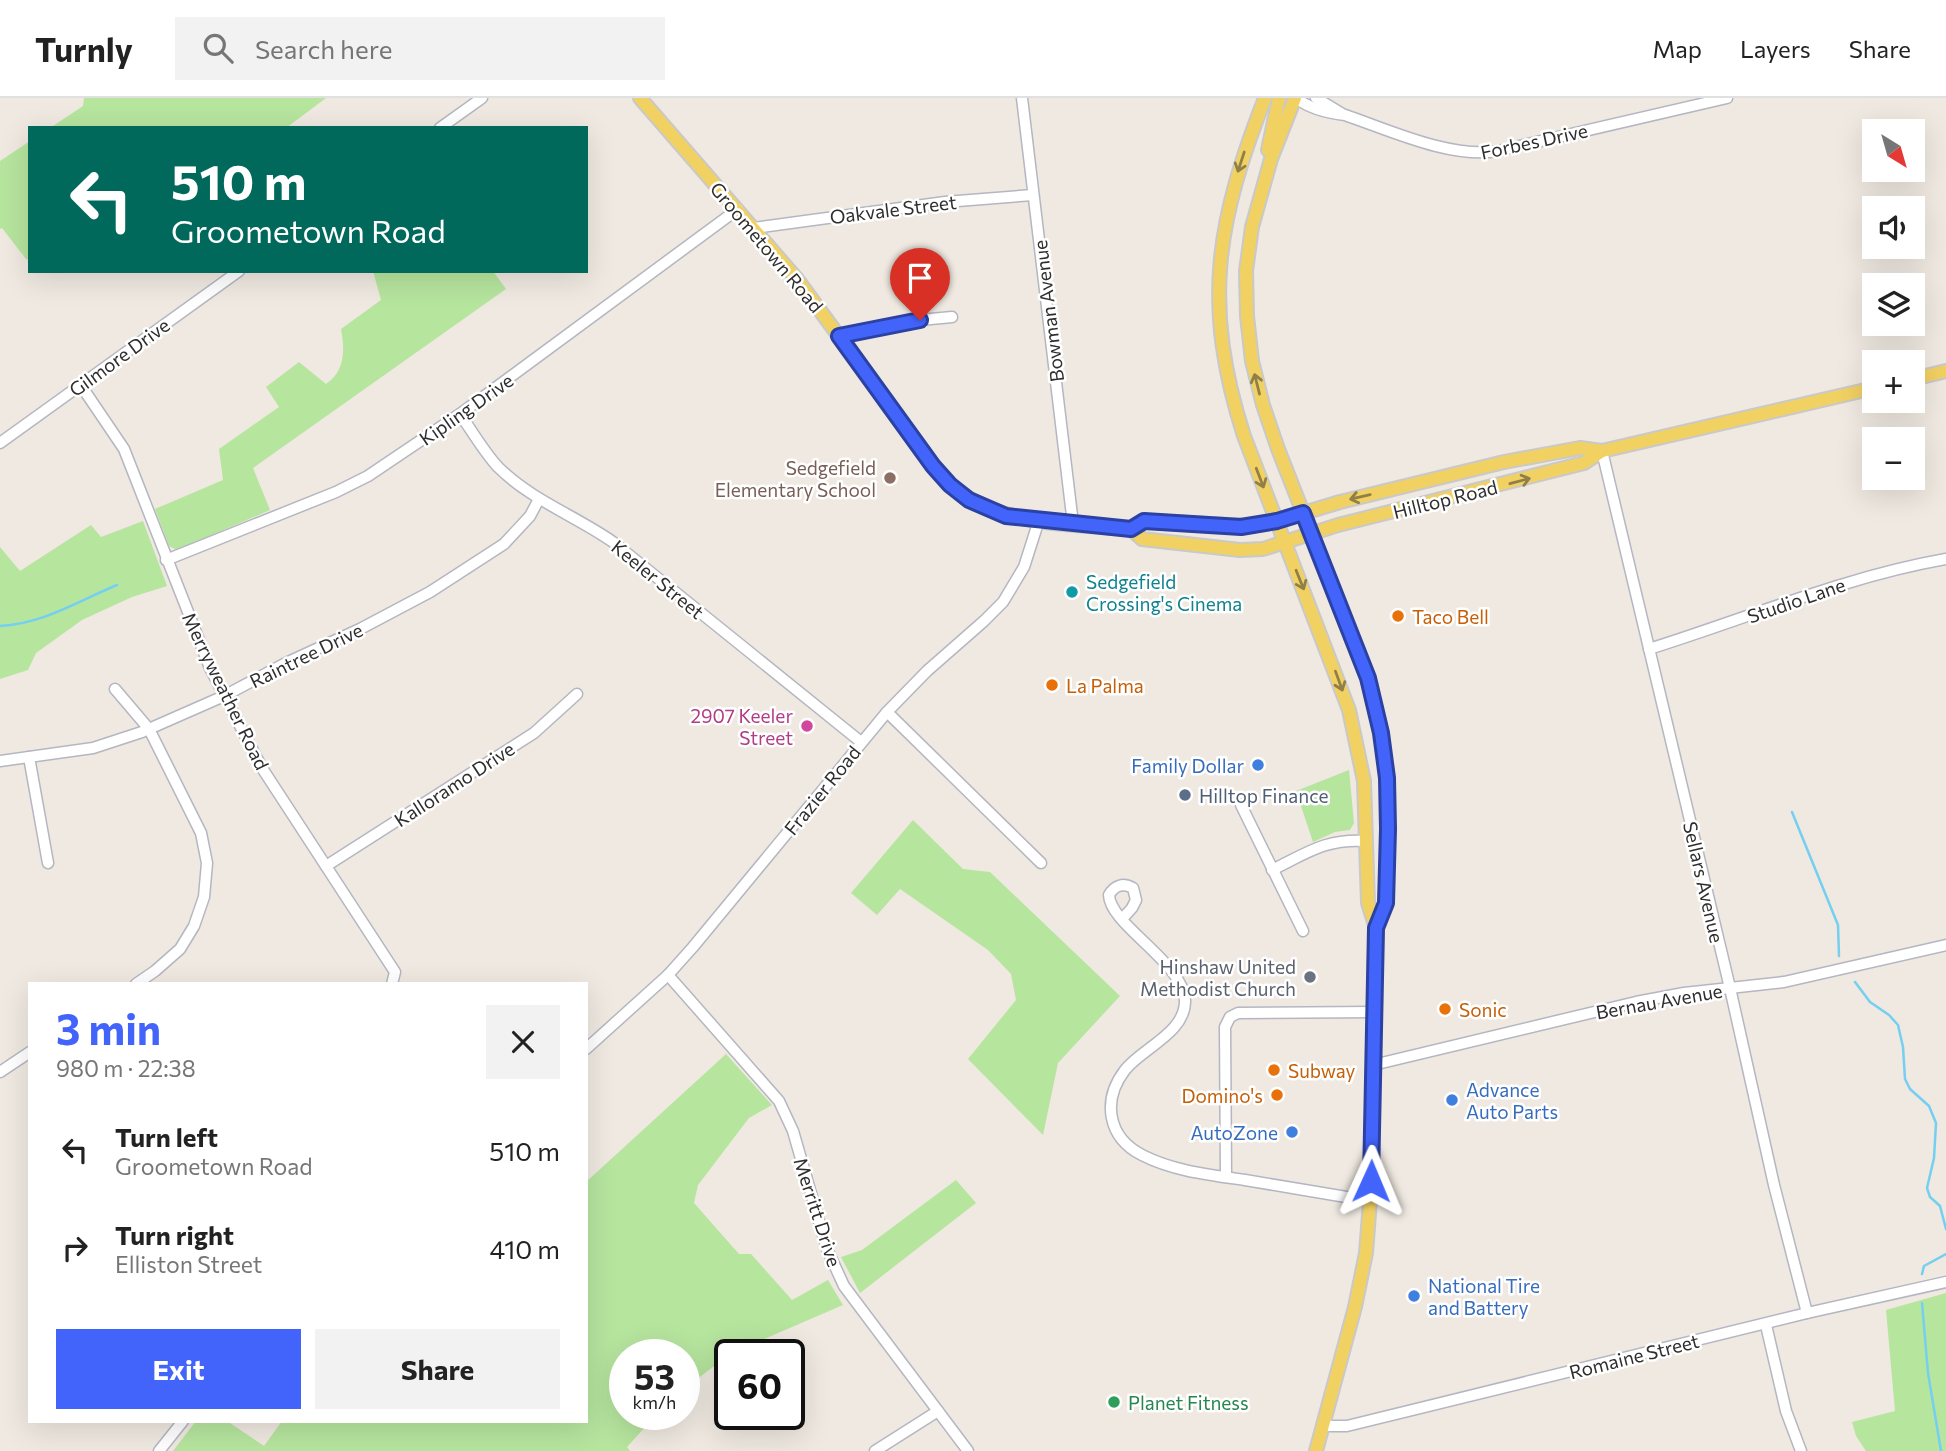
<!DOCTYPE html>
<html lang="en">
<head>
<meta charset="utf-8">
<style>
	:root { --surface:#fff; --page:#f2f2f2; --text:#222; --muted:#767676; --line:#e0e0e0; --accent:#4264fb }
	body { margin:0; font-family:Commissioner,sans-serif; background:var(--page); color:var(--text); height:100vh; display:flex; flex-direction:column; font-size:26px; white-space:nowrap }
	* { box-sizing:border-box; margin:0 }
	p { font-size:23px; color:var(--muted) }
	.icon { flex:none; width:38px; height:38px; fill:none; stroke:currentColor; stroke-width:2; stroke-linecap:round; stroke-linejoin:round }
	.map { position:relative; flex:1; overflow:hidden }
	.sheet { position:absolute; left:28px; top:884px; width:560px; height:441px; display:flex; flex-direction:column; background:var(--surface); border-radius:0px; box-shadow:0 7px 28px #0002 }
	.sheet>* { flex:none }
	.hud { position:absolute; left:28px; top:28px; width:560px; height:147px; border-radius:0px; box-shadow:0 7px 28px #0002; background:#00695c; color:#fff; overflow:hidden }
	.needle { width:46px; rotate:143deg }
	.controls { position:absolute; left:1862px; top:21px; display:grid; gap:14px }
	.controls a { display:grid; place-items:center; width:63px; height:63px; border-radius:0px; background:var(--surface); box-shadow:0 7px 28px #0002; font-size:35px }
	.speed { position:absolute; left:609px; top:1241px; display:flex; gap:14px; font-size:35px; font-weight:700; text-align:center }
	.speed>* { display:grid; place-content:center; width:91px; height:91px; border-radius:50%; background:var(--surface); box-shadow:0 7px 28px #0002; line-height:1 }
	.speed small { font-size:18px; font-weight:400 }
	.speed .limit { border:4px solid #111; border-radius:10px; background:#fff; color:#111 }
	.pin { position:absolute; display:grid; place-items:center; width:60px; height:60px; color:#fff; margin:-72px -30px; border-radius:50% 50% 50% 0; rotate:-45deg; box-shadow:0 0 7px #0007 }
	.pin .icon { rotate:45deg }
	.me { position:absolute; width:77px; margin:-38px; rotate:1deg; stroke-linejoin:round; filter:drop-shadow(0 0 5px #0008) }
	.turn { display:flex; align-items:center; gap:24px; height:147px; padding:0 28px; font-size:32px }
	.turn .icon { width:91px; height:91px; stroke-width:2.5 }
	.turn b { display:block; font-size:49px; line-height:60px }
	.round { display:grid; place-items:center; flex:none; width:74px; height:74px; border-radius:0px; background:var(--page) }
	.head { display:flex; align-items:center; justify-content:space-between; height:119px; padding:0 28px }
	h1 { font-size:42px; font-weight:700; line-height:52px; color:var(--accent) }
	.cta { display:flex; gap:14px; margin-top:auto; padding:14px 28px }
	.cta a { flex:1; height:80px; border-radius:0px; background:var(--accent); color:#fff; font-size:28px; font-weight:700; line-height:80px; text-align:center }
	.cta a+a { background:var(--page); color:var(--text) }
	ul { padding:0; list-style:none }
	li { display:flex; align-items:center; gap:21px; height:98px; padding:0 28px }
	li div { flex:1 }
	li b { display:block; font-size:26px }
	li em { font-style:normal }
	header { display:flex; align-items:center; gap:42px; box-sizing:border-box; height:98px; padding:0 35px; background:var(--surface); border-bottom:2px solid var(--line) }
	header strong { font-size:33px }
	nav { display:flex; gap:38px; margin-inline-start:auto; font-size:24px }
	.search { width:490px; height:63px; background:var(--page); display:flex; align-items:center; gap:18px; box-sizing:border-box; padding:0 24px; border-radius:0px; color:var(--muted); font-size:26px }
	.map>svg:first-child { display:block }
</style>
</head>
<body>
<header>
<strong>Turnly</strong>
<div class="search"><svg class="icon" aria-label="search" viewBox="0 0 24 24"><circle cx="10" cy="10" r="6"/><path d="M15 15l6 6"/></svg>Search here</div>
<nav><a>Map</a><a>Layers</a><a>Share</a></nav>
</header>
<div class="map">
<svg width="1946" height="1353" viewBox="0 0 1946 1353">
	<rect width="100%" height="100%" fill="#efe9e1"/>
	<g fill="#b6e59e">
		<path d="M84,0h242l-40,30h-236l33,-22z"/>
		<path d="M30,43v119l-4,-1 -24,-31 -2,1v-68z"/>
		<path d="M373,173h120l13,18 -253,179 17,42 -93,40 -8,-4 -14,-37 68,-29 -4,-31 60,-42 -13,-20 33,-25 27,22c19,-13 19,-33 15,-55l40,-29z"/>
		<path d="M143,423l24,65 -35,11 -50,23 -46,33 -8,17 -28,9v-132l20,24 71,-46 10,12z"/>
		<path d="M1349,672l5,53 -4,7 -15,2 -22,10 -17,-51z"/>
		<path d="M913,722l50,49 27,3 130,124 -62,67 -15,72 -75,-76 48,-59 -5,-26 -23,-24 -88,-61 -23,26 -26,-22z"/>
		<path d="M726,956l46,51 -23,13 -51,67 -4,18 45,51h12l41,46 36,-20 15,25 -113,49 -46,35v-35h-59v60h32l-30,33 3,4h-457l23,-30h31l37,25 18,-25h304v-239z"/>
		<path d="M956,1082l20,23 -116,90 -19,-36 21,-7z"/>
		<path d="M1946,1195v158h-80l-10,-15 -4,-14 43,-11 -9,-101z"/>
	</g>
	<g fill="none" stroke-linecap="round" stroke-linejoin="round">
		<g stroke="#75cff0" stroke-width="2.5">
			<path d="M0,528c43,-2 78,-25 117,-41"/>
			<path d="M1792,714l46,113 1,31"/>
			<path d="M1855,884l15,20 19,13 9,10 5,22 2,32 5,10 19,17 7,17 -2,35 -7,30 3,9 10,9 6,23"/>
			<path d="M1922,1176l2,-8 22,-12"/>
			<path d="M1922,1205l6,70 13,78"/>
		</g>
		<g stroke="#b4b7c1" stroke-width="13">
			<g id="minor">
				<path d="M1022,0l51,426"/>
				<path d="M1296,0c14,11 31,15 49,17 44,15 106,44 153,36l229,-53"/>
				<path d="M1316,0l25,15"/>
				<path d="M440,30l42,-30"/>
				<path d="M754,130l191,-26 88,-7"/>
				<path d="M839,238l81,-16 32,-3"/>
				<path d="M80,286l44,65 86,219 52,100 133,204 -3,12"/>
				<path d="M460,316c12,17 24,38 38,53 33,33 78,49 115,75l248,200"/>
				<path d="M0,345l239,-172"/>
				<path d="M1602,353l128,537 44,197 33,128"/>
				<path d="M166,462l170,-68 32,-16 92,-62 278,-205"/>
				<path d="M1649,551c99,-31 195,-72 297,-90"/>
				<path d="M115,591l34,40 52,104 6,30 -3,34 -10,29 -14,23 -25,22 -19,13"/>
				<path d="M887,614l154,151"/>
				<path d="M29,659l19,106"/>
				<path d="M0,663l93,-13 49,-16 82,-36 62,-33 74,-34 70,-37 74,-48 26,-28 9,-17"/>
				<path d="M1241,707l62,126"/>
				<path d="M326,768l208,-133 43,-39"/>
				<path d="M1272,772c35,-17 54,-32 95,-29"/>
				<path d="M1122,821l10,-11 4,-8 -3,-12c-10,-6 -19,-2 -24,7 1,30 74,67 76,105 1,33 -43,48 -60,70 -23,30 -18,67 17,85 31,16 68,20 103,25 42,7 83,14 125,21"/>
				<path d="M668,877l111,126 14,30 34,118 17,37 124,165"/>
				<path d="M586,951l82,-74 25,-28 194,-235 40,-41 57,-50 19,-19 21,-35 15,-47"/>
				<path d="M1373,967l263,-63 48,-9 100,-11 162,-37"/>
				<path d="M0,974l30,-20"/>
				<path d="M1226,1079l-1,-150 5,-10 8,-4 137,-1"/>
				<path d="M1766,1227l20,86 15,40"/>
				<path d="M1322,1328h25l460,-113 139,-31"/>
				<path d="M159,1353l24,-30"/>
				<path d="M875,1353l63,-40"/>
			</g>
		</g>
		<g stroke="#c9c9c9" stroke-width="16">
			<g id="major">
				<path d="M640,0l157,181 144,197c50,52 123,47 190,53l11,10 98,11 23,-1 75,-24 246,-62 18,-12"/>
				<path d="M1265,0c-49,125 -63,207 -21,338l105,274 15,71 4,122 8,25"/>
				<path d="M1295,0l-24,61 -19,68 -6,44 1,45 5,45 11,44 15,44 90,229 12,50 7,50 1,51 -2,74 -10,25 -6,273 -4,52 -11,54 -39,144"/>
				<path d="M1268,52l11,-52"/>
				<path d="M1913,281l33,-8"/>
				<path d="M1131,431l13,-8 108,5 25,-5 63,-19 164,-40 76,-14 22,3 272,-63"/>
			</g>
		</g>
		<use href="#minor" stroke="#fff" stroke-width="10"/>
		<use href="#major" stroke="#f2d163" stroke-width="12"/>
	</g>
	<defs><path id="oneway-shaft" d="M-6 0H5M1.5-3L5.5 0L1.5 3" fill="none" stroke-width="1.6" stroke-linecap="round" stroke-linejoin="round" transform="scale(1.75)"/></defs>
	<g stroke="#908048">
		<use href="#oneway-shaft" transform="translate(1241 64) rotate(108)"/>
		<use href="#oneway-shaft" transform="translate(1257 286) rotate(-104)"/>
		<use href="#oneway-shaft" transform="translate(1260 380) rotate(69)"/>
		<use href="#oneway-shaft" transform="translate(1520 383) rotate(-15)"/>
		<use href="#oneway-shaft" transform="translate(1360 399) rotate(167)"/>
		<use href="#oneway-shaft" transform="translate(1300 482) rotate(68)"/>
		<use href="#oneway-shaft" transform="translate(1339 583) rotate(70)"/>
	</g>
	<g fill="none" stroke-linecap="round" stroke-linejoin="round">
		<g stroke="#2b41a3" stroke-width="18">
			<path id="route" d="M920,222l-81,16 94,130 17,19 19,15 37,16 125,13 13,-8 97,6 36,-6 26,-8 65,165 13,55 6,45 1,51 -2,74 -10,25 -5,253"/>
		</g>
		<use href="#route" stroke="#4264fb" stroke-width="12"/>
	</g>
	<circle fill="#8d6e63" stroke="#fff" stroke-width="2.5" cx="890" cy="380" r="7"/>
	<circle fill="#0f9aa8" stroke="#fff" stroke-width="2.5" cx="1072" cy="494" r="7"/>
	<g fill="#e8710a" stroke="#fff" stroke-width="2.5">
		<circle cx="1398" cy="518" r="7"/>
		<circle cx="1052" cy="587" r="7"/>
		<circle cx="1445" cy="911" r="7"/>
		<circle cx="1274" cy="972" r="7"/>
		<circle cx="1277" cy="997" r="7"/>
	</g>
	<circle fill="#d1479c" stroke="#fff" stroke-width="2.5" cx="807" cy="628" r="7"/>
	<g fill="#3f7fe0" stroke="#fff" stroke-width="2.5">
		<circle cx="1258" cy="667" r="7"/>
		<circle cx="1452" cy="1002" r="7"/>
		<circle cx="1292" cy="1034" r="7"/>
		<circle cx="1414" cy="1198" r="7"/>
	</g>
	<circle fill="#5c6f8a" stroke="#fff" stroke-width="2.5" cx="1185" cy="697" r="7"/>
	<circle fill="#6b7280" stroke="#fff" stroke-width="2.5" cx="1310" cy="879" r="7"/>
	<circle fill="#2e9e5b" stroke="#fff" stroke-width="2.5" cx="1114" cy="1304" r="7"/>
	<g text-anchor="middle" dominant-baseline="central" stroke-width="5" stroke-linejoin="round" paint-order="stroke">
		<g font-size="19" fill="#2e2e2e" stroke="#fff">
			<text transform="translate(1534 43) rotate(-12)">Forbes Drive</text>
			<text transform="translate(893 111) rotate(-7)">Oakvale Street</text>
			<text transform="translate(767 149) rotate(50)">Groometown Road</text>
			<text transform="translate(1048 213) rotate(-97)">Bowman Avenue</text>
			<text transform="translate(119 259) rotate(-36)">Gilmore Drive</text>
			<text transform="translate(466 311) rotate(-35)">Kipling Drive</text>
			<text transform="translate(1445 401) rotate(-14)">Hilltop Road</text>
			<text transform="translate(658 481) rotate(39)">Keeler Street</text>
			<text transform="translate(1796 502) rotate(-19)">Studio Lane</text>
			<text transform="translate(306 557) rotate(-26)">Raintree Drive</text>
			<text transform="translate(226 593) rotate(64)">Merryweather Road</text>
			<text transform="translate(454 686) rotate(-33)">Kalloramo Drive</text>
			<text transform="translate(822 692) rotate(-51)">Frazier Road</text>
			<text transform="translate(1704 784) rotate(77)">Sellars Avenue</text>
			<text transform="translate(1659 903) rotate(-10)">Bernau Avenue</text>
			<text transform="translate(818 1114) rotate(72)">Merritt Drive</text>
			<text transform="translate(1634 1258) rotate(-14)">Romaine Street</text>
		</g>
		<g font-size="19" fill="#785e54" stroke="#fff" text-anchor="end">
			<text x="876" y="369">Sedgefield<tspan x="876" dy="22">Elementary School</tspan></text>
		</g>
		<g font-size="19" fill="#0d838f" stroke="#fff" text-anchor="start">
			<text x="1086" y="483">Sedgefield<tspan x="1086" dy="22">Crossing's Cinema</tspan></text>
		</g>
		<g font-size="19" fill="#c56008" stroke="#fff" text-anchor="start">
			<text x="1412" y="518">Taco Bell</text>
			<text x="1066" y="587">La Palma</text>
			<text x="1459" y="911">Sonic</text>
			<text x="1288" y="972">Subway</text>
			<text x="1263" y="997" text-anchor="end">Domino's</text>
		</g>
		<g font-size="19" fill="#b23c85" stroke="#fff" text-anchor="end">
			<text x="793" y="617">2907 Keeler<tspan x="793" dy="22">Street</tspan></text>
		</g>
		<g font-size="19" fill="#366cbe" stroke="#fff" text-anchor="end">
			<text x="1244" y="667">Family Dollar</text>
			<text x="1466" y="991" text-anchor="start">Advance<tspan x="1466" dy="22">Auto Parts</tspan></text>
			<text x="1278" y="1034">AutoZone</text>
			<text x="1428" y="1187" text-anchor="start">National Tire<tspan x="1428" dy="22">and Battery</tspan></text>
		</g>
		<g font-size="19" fill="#4e5e75" stroke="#fff" text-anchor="start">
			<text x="1199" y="697">Hilltop Finance</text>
		</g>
		<g font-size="19" fill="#5b616d" stroke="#fff" text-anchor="end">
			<text x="1296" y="868">Hinshaw United<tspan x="1296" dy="22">Methodist Church</tspan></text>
		</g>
		<g font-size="19" fill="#27864d" stroke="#fff" text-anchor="start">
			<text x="1128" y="1304">Planet Fitness</text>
		</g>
	</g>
</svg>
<div class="controls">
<a><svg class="needle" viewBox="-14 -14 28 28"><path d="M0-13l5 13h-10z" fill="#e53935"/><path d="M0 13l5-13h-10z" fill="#767676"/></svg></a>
<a><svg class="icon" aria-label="sound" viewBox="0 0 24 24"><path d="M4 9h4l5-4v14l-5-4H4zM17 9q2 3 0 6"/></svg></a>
<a><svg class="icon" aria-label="layers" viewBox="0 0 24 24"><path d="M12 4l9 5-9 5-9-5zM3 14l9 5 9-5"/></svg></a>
<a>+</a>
<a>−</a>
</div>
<div class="speed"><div>53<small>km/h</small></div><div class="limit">60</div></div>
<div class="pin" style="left:920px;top:222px;background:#d93025"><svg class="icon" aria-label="arrive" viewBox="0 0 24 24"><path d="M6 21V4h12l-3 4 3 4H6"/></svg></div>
<svg class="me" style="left:1371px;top:1083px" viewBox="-20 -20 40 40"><path d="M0-17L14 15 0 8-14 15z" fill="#4264fb" stroke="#fff" stroke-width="4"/></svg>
<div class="hud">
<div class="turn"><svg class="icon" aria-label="left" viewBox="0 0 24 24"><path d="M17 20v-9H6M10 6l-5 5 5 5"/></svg><div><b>510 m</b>Groometown Road</div></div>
</div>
<section class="sheet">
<div class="head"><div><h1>3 min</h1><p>980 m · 22:38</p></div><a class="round"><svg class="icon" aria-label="close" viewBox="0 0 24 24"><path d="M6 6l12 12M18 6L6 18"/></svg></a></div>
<ul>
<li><svg class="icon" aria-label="left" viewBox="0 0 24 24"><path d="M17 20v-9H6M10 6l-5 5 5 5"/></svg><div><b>Turn left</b><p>Groometown Road</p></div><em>510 m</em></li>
<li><svg class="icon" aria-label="right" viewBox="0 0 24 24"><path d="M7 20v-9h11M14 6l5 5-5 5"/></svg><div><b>Turn right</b><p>Elliston Street</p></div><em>410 m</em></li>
</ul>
<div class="cta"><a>Exit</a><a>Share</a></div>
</section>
</div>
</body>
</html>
